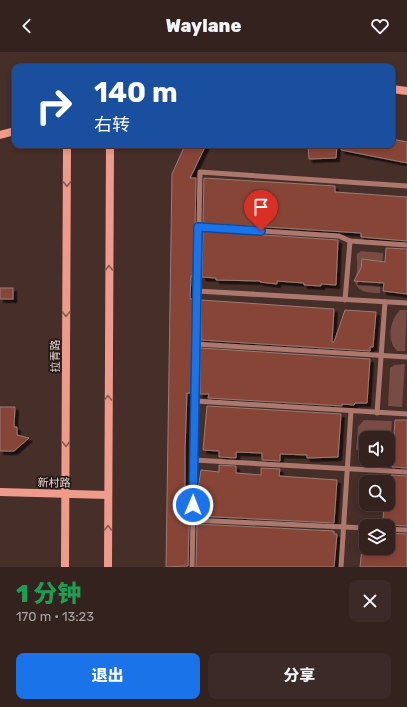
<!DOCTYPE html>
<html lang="zh">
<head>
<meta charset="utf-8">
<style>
	:root { --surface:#34221f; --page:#3c2a28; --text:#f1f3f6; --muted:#a9a4a4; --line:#4e3f3d; --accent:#1a73e8 }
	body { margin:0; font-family:Rubik,"Noto Sans SC",sans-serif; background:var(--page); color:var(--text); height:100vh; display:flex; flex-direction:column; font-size:15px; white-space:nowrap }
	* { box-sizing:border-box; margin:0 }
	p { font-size:13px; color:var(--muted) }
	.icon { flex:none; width:22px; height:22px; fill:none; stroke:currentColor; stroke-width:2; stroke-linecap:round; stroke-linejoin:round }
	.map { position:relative; height:515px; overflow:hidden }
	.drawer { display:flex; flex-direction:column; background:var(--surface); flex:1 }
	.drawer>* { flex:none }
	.banner { position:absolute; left:12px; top:12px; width:383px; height:84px; border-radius:8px; box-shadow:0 2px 6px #0003,0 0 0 1px var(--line); background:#1a4fa0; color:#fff; overflow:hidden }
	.tools { position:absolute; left:359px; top:379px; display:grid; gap:8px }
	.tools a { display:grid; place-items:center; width:36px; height:36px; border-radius:8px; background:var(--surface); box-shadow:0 2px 6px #0003,0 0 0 1px var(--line); font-size:20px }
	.pin { position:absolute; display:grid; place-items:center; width:34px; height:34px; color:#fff; margin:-41px -17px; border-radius:50% 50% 50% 0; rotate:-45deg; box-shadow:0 0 4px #0007 }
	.pin .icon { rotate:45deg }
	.me { position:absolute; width:44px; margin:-22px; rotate:1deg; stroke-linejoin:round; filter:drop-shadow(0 0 3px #0008) }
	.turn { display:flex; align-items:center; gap:14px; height:84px; padding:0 16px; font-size:18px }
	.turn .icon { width:52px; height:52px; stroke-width:2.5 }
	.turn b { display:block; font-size:28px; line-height:34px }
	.round { display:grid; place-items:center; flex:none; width:42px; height:42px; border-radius:8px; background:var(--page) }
	.overview { display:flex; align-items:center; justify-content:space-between; height:68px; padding:0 16px }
	h1 { font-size:24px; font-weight:800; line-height:30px; color:#1e9e55 }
	.cta { display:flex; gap:8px; margin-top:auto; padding:8px 16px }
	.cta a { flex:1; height:46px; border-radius:8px; background:var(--accent); color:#fff; font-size:16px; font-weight:800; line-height:46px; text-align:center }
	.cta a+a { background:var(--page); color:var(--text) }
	header { display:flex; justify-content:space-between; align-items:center; height:52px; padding:0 16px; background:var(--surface); font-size:18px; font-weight:800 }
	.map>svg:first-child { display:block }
</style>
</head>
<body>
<header><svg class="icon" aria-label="back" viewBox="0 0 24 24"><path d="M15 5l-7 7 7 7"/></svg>Waylane<svg class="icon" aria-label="heart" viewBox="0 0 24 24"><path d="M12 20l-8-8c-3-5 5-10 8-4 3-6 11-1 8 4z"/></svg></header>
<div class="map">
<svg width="407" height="515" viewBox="0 0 407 515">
	<defs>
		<filter id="shadow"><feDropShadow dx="3.5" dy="3.5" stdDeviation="0" flood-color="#0009"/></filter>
	</defs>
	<rect width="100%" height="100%" fill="#462e29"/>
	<g fill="#784b43">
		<path d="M361,199l22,2 -3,40c-9,0 -22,0 -25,-11 -1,-3 2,-8 2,-12 1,-6 -1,-11 0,-16z"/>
		<path d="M400,258h7l-2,41h-8c-11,-11 -7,-31 3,-41z"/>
		<path d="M405,312l-3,43 -14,-1 2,-38 4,-3z"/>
		<path d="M364,368l28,1 -2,32h-2v-15h-22v13l-10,-1 2,-23z"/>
	</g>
	<g fill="#874439" stroke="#997c76" filter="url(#shadow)">
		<path d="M392,87l15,3v21l-66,-13 1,-5h50z"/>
		<path d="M185,93h21l-16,33h6l-2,98h-3l-1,23h3l-1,94h-5l-2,56v39h5l-2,78 -22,1 6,-393z"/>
		<path d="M308,93h29l-1,13 -27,1z"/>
		<path d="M204,126l131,8v6l72,5v44l-46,-4v-4l-158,-10z"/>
		<path d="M203,179l135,9 -2,45 -15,-1v2l-17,-1v-2l-27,-2v3l-17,-2v-1l-44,-1v-2l-14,-1z"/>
		<path d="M386,196l21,1v45l-24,-3 1,-8 -30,-2 7,-13 1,-9 23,3z"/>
		<rect x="0" y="236" width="13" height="11"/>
		<path d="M201,248l133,9 -2,33h2l11,-32 31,2 -3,35h-3v4l-169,-11z"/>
		<path d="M200,296l170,11 -3,44h-12l-1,2 -12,-1v2l-134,-8 1,-4h-9z"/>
		<path d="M207,354l134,8 -3,43 -31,1v-3l-27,-1v7l-18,-1v-7l-26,-1v6l-17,-1v-6l-16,-1z"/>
		<path d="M0,355h15l-1,20h3v8l12,3 -15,13h-14z"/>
		<path d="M395,368h12v48l-15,-1z"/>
		<path d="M219,413l17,1v7l25,2v-7l19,1 -1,7 58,4 -3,43 -137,-7 1,-27 3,-19 18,2z"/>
		<path d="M391,423l16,1v50l-19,-1v-4l-5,-1 1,-16h4v-25h3z"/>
		<path d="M197,472l137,7v3h3l-3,33h-138z"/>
		<path d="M388,481l19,1v33h-47l2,-19h26z"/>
	</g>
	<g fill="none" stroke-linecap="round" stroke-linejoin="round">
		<g stroke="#ac776d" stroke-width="5">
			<path d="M198,175l141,9 11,5 57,4"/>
			<path d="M197,239l210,12"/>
			<path d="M345,248l5,-59"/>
			<path d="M196,292l211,13"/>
			<path d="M195,349l212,13"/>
			<path d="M377,361l8,-111"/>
			<path d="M194,408l213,12"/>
			<path d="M193,468l173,8"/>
			<path d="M388,477l19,1"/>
			<path d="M192,515l8,-395 207,14"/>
			<path d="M341,515l10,-156"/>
		</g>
		<g stroke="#ef9b8b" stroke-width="8">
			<path d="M392,37l15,2"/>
			<path d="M0,83l15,-4"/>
			<path d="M0,440l108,3"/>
			<path d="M65,515l2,-422"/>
			<path d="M108,515l2,-422"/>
		</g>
	</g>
	<defs><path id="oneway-chevron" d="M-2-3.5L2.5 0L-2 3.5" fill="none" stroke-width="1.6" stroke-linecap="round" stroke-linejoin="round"/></defs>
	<g stroke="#8a5a51">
		<use href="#oneway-chevron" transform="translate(67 132) rotate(90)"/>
		<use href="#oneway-chevron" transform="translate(109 216) rotate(-90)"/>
		<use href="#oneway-chevron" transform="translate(66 262) rotate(90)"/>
		<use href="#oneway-chevron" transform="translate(108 346) rotate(-90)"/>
		<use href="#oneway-chevron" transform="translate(66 392) rotate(90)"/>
		<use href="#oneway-chevron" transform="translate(108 476) rotate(-90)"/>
	</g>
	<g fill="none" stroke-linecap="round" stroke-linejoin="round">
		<g stroke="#114b97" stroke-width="10">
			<path id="route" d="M193,453l5,-278 63,4"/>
		</g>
		<use href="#route" stroke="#1a73e8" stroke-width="7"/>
	</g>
	<g text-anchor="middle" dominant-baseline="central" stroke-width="3.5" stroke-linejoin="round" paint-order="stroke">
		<g font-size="11" fill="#e5d5d1" stroke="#241917">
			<text transform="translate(55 304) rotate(-90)">拉青路</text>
			<text transform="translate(54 431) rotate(1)">新村路</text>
		</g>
	</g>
</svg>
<div class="tools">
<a><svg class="icon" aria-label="sound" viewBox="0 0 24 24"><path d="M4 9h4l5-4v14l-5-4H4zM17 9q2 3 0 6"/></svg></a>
<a><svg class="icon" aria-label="search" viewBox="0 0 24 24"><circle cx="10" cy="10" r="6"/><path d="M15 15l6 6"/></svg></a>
<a><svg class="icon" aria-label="layers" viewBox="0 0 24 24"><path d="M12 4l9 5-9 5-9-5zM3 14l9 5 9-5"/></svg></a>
</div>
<div class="pin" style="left:261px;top:179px;background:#d93025"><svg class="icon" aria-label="arrive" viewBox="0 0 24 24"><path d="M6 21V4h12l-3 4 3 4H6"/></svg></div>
<svg class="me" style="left:193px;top:453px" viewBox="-20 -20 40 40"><circle r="17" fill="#1a73e8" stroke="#fff" stroke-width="3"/><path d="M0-11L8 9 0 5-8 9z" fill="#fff"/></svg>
<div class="banner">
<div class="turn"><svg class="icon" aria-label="right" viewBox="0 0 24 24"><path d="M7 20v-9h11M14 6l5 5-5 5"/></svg><div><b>140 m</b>右转</div></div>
</div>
</div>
<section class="drawer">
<div class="overview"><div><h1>1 分钟</h1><p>170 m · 13:23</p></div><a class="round"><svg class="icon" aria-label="close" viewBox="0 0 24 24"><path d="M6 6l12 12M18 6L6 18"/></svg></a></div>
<div class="cta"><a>退出</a><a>分享</a></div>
</section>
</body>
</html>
